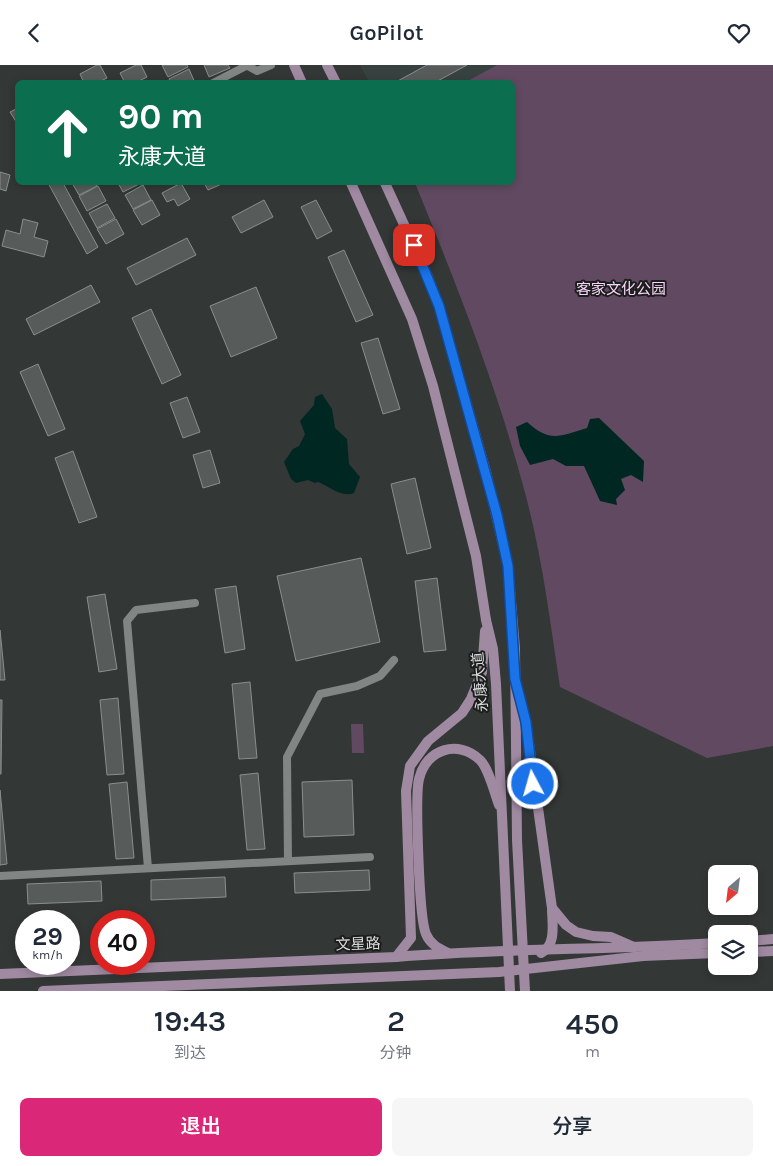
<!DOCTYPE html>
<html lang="zh">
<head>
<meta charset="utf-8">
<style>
	:root { --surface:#fff; --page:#f6f6f7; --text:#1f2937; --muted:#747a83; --accent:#db2777 }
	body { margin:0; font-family:Karla,"Noto Sans SC",sans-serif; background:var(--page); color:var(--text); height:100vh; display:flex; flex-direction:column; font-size:19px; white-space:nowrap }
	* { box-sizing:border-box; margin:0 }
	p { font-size:16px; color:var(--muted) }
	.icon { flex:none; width:28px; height:28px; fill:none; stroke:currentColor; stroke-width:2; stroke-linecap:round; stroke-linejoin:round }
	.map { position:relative; height:926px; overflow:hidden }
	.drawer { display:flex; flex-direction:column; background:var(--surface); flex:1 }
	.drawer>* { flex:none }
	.top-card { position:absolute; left:15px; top:15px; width:500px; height:105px; border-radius:8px; box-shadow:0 2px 8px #0003; background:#0b6e4f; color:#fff; overflow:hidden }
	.needle { width:32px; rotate:208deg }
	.controls { position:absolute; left:708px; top:800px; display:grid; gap:10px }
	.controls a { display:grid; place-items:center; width:50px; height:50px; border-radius:8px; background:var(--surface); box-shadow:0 2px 8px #0003; font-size:25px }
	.speed { position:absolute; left:15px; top:845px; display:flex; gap:10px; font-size:25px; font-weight:700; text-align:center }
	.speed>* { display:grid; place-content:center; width:65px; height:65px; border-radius:50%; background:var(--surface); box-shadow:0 2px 8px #0003; line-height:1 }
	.speed small { font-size:12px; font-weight:400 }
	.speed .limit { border:8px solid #d22; background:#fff; color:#111 }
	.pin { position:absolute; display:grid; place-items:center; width:42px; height:42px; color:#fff; margin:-21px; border-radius:10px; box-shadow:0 2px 8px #0006 }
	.me { position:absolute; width:55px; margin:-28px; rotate:354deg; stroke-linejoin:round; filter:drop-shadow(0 0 4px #0008) }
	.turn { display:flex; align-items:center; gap:18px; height:105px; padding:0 20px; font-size:22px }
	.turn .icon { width:65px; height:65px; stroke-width:2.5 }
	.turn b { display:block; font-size:35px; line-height:42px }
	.eta { display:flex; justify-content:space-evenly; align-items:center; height:85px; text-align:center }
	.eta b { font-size:30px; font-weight:600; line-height:35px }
	.primary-button { display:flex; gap:10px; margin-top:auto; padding:10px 20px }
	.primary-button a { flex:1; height:58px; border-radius:8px; background:var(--accent); color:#fff; font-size:20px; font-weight:600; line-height:58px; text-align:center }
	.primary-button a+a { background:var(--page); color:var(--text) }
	header { display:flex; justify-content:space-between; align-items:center; height:65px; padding:0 20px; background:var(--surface); font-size:22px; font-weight:600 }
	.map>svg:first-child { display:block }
</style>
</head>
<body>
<header><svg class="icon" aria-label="back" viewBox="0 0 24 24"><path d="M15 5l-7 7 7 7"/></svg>GoPilot<svg class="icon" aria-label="heart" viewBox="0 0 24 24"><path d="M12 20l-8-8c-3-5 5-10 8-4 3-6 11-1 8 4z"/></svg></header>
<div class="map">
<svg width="773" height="926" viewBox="0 0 773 926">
	<rect width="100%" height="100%" fill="#333736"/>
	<path fill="#374240" d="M360,0h137l-31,18 -97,-1z"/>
	<g fill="#614a61">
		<path d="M497,0h276v681l-66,12 -147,-71c-10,-66 -18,-133 -36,-198 -28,-105 -68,-206 -109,-306h97v-100l-46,-1z"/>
		<path d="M351,659h12l1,29h-12z"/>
	</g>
	<g fill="#002722">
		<path d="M322,329l10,15 3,19 12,11 2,25 11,13 -6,16c-13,5 -25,-7 -36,-11l-3,1 -7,-3 -12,3 -5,-4 -7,-17 9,-13 6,-3 6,-12 -5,-13 14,-16 1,-8z"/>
		<path d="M599,353l45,43 -1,21 -12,-7 -10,4 4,11 -9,9 1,6 -17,-4 -16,-35h-18l-13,-7 -23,6 -10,-19 -4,-19 11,-5c23,21 33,14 60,6l3,-9z"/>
	</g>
	<g fill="#575b5a" stroke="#8a8e8d">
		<path d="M97,0h3l7,13 -10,5h-13l-4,-9z"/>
		<path d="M136,0h5l6,12 -12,6h-10l-5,-10z"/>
		<path d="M162,0h25l1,2 -20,10z"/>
		<path d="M204,0h24l2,3 -21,9z"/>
		<path d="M427,0h40l-33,18h-40z"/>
		<path d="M189,4l6,14h-24l-2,-4z"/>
		<path d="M18,43v17l-8,-13z"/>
		<path d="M0,107l10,3 -4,16 -6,-2z"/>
		<path d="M48,118h15l35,64 -11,7z"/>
		<path d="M72,118h24l1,3 -18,9z"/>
		<path d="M118,118h23l-18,9z"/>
		<path d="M181,118l9,16 -12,7 -4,-7 -7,3 -5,-9z"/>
		<path d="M204,118h20l-16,7z"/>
		<path d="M143,120l8,15 -18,9 -8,-14z"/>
		<path d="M98,121l8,15 -19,10 -8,-15z"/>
		<path d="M152,135l8,15 -18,10 -9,-15z"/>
		<path d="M264,135l9,17 -32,16 -9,-16z"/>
		<path d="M316,135l16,31 -15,8 -16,-32z"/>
		<path d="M107,139l8,14 -18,10 -8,-15z"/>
		<path d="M23,154l15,4 -4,14 14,4 -4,16 -42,-11 4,-16 14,4z"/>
		<path d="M116,154l8,15 -18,10 -9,-15z"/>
		<path d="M187,173l9,17 -60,30 -9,-17z"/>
		<path d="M344,185l29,65 -17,7 -28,-65z"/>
		<path d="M91,220l9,17 -66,33 -8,-16z"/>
		<path d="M256,222l21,51 -46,19 -21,-51z"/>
		<path d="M151,244l30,66 -19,9 -30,-66z"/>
		<path d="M378,273l22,71 -17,5 -22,-71z"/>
		<path d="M38,299l27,65 -17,7 -28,-64z"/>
		<path d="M187,332l13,35 -17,6 -13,-35z"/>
		<path d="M210,385l10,33 -17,5 -10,-33z"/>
		<path d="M73,386l24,66 -18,6 -24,-65z"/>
		<path d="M415,413l16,70 -24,6 -16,-70z"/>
		<path d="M361,493l19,84 -84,19 -19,-85z"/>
		<path d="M437,513l9,72 -22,2 -9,-71z"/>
		<path d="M236,521l9,63 -20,4 -10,-64z"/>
		<path d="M105,529l12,75 -18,3 -12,-75z"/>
		<path d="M0,565l5,50h-5z"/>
		<path d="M250,617l7,76 -18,1 -7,-75z"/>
		<path d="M118,633l6,76 -17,1 -7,-75z"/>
		<path d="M0,635h2l-1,74h-1z"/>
		<path d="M258,708l7,76 -18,1 -7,-75z"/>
		<path d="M352,715l2,55 -50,2 -2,-55z"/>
		<path d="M127,717l7,76 -18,1 -7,-75z"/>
		<path d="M0,725l7,74 -7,1z"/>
		<path d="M369,805l1,20 -75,3 -1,-20z"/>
		<path d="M225,812l1,20 -75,3v-20z"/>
		<path d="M101,816l1,20 -74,3 -1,-20z"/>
	</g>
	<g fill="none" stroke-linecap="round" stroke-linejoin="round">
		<g stroke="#818584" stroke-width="8">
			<path d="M248,1l9,5 14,-6"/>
			<path d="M213,18l35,-18"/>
			<path d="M288,796l-1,-104 33,-63 37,-8 23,-10 14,-16"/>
			<path d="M148,803l-21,-247 9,-11 59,-7"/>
			<path d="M0,811l370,-19"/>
		</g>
		<g stroke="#a08aa2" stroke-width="10">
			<path d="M294,0l8,18"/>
			<path d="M327,0l9,18"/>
			<path d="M351,118l61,136 21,67 43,170 10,64 7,29 3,35 14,307"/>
			<path d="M385,118l43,94 11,29 47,166 22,94 7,83 2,191 8,151"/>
			<path d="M520,632l6,25 26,186 14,17 10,7 17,4 18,1 23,10"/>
			<path d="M749,876l24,-2"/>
			<path d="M749,887l24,-1"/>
			<path d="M448,888c-10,-5 -18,-9 -22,-19 -7,-15 -11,-138 -7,-155 7,-30 39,-40 61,-19 8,7 15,34 19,45"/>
			<path d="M541,888c16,-8 11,-30 11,-45"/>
			<path d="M396,892l15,-19 -5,-147 4,-25 18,-25 34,-28 9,-14 11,-27 3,-41"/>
			<path d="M0,909l396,-17c107,-9 214,-7 320,-14"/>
			<path d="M43,926l456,-19 144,-16 73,-3"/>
		</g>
	</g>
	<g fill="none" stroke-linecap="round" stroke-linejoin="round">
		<g stroke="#114b97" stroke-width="12">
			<path id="route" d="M414,180l25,61 58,209 11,51 7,113 11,43 7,62"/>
		</g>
		<use href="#route" stroke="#1a73e8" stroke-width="9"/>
	</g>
	<g text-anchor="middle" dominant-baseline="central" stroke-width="4" stroke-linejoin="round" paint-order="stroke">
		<g font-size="15" fill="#f8d3f8" stroke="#1c1e1e">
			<text x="621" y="224">客家文化公园</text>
		</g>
		<g font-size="15" fill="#dcdede" stroke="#1c1e1e">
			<text transform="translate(480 617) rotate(-95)">永康大道</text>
			<text transform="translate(358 879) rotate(-2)">文星路</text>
		</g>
	</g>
</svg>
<div class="controls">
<a><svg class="needle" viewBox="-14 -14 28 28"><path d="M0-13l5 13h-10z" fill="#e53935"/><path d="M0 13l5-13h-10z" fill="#747a83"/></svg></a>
<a><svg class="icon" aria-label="layers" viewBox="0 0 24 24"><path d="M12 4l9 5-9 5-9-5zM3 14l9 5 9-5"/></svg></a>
</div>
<div class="speed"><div>29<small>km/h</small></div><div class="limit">40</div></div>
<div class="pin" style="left:414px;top:180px;background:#d93025"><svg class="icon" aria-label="arrive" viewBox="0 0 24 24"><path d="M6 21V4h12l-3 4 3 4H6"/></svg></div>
<svg class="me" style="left:533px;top:719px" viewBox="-20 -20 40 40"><circle r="17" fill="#1a73e8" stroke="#fff" stroke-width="3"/><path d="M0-11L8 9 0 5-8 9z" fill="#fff"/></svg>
<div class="top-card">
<div class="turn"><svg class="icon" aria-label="ahead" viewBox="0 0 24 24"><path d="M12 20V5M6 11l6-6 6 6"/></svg><div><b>90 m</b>永康大道</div></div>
</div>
</div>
<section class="drawer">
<div class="eta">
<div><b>19:43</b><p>到达</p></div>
<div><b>2</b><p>分钟</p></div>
<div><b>450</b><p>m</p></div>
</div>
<div class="primary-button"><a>退出</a><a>分享</a></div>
</section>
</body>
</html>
